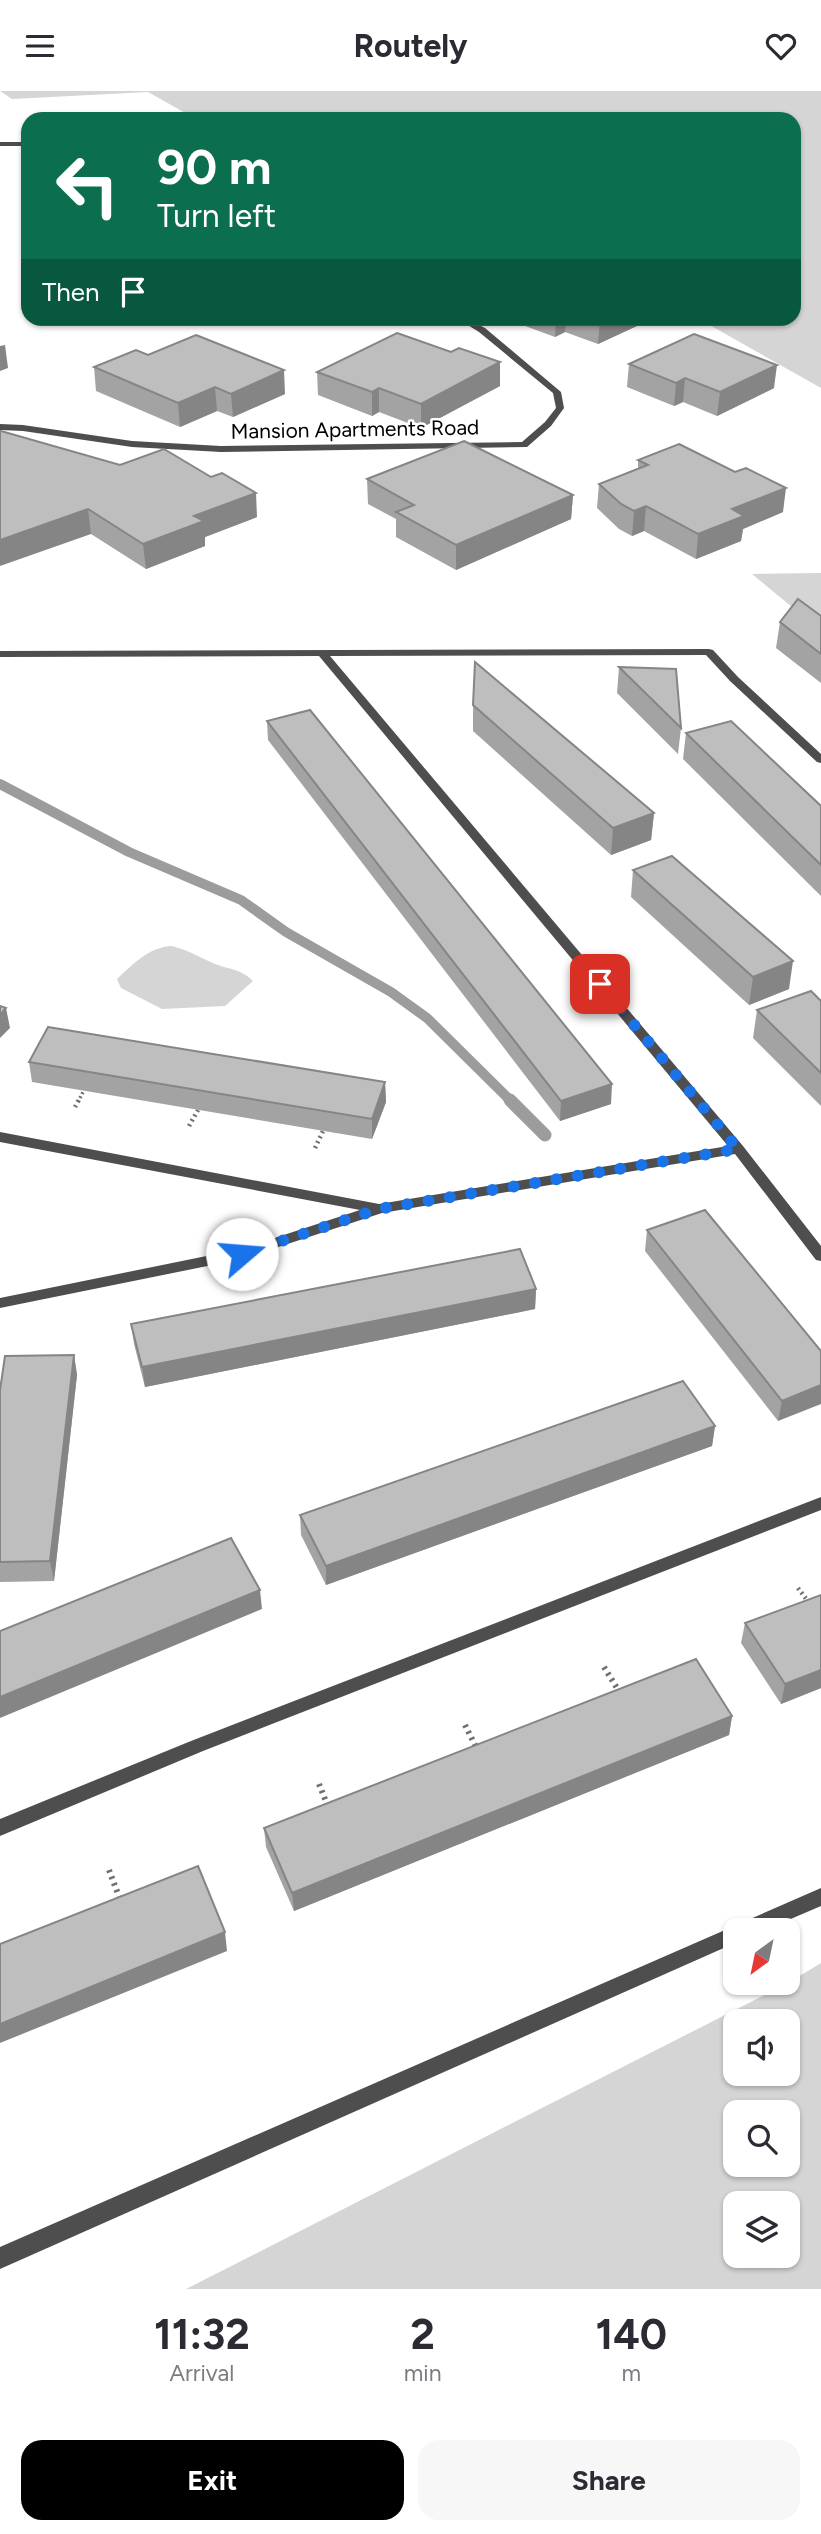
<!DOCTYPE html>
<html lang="en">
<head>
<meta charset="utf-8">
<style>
	:root { --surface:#fff; --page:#f7f7f7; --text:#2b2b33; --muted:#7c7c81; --accent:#000 }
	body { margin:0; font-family:Figtree,sans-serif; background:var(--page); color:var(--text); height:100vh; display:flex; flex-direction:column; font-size:26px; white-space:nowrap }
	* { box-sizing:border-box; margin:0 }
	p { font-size:23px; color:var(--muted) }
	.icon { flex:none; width:38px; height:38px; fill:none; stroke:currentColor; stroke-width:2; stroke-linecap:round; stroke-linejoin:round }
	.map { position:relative; height:2198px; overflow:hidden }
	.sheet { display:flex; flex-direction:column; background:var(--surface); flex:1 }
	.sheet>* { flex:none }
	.top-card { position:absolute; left:21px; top:21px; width:780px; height:214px; border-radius:21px; box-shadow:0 2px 5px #0004; background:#0b6e4f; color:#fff; overflow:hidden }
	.needle { width:46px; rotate:213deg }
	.buttons { position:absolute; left:723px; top:1827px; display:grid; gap:14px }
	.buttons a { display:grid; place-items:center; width:77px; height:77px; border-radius:14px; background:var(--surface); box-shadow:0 2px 5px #0004; font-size:35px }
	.pin { position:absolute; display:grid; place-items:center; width:60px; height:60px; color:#fff; margin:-30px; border-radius:14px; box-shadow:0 4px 10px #0006 }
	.me { position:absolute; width:77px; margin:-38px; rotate:72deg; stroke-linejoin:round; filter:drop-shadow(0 0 5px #0008) }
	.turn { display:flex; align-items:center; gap:24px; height:147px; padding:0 21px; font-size:32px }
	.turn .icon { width:91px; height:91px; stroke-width:2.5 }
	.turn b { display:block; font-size:49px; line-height:60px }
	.then { display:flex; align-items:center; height:66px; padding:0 21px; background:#0003; gap:14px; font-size:26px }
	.eta { display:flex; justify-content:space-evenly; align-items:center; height:119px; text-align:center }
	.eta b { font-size:42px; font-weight:700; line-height:49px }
	.primary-button { display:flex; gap:14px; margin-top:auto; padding:14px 21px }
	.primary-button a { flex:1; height:80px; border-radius:21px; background:var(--accent); color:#fff; font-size:28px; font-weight:700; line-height:80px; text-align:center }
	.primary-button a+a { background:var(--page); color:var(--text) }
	header { display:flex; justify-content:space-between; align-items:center; height:91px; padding:0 21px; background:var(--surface); font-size:32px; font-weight:700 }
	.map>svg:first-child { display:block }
</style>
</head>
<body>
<header><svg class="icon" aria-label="menu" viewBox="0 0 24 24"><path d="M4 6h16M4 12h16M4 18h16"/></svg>Routely<svg class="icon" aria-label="heart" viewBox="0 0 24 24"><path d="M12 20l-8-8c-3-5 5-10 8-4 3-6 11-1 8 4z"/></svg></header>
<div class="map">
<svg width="821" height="2198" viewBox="0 0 821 2198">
	<rect width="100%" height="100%" fill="#fff"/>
	<g fill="#d5d5d5" fill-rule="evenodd">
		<path d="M0,0h821v297l-122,-69h95v-200h-598l-48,-27 -136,7z"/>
		<path d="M821,482v58l-69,-57z"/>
		<path d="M172,855c16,4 27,11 41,17 16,7 27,5 40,18l-28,25 -63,3 -41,-21 -4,-9c16,-15 32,-32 55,-33z"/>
		<path d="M821,1872v326h-635l602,-306zM735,1930h53v53h-53zM735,2021h53v53h-53zM735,2112h53v53h-53z"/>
	</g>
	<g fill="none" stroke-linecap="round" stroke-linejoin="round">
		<path stroke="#9c9c9c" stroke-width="10" d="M0,693l129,68 112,48 45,32 105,60 36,26 85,84"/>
		<path stroke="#9c9c9c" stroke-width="13" d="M510,1009l35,35"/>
		<path stroke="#707070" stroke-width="3.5" stroke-dasharray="2 2.5" stroke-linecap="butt" d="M78,1011l6,-12"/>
		<g stroke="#707070" stroke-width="4.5" stroke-dasharray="2 3.5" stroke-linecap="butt">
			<path d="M75,1016l4,-7"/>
			<path d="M189,1035l9,-16"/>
			<path d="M315,1057l8,-17"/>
			<path d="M798,1497l12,16"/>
		</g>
		<g stroke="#707070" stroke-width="6" stroke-dasharray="2.5 4.5" stroke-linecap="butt">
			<path d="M604,1576l16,26"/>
			<path d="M465,1634l12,24"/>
			<path d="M319,1693l10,25"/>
			<path d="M109,1779l12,32"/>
		</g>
		<g fill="#4e4e4e" fill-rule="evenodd">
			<rect x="0" y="51" width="28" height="4"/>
			<path d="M458,228h9l18,9 76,64 3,16 -13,18 -24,21 -306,5 -89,-5 -109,-16 -23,-1v-6l23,1 109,16 89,5 301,-4 23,-20 11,-14 -3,-15 -74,-61z"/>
			<path d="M709,558l4,1 25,27 83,77v9l-4,-1 -87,-81 -24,-26 -376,1 413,490 78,100v15l-5,-1 -81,-106 -353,59 -140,46 -242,49v-10l241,-49 119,-39 -360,-68v-10l379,72 349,-58 -409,-490 -319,1v-6z"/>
			<path d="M821,1406v13l-618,241 -203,85v-17l191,-78z"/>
			<path d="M821,1797v18l-56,24h-30v13l-735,326v-22z"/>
		</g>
	</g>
	<g fill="#a3a3a3">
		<path d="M509,228h143l-54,25 -33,-12 -10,5 -46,-17z"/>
		<path d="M148,264l137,39 -52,23 -16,-6 -37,16 -84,-36 -2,-24z"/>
		<path d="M629,273l145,24 -57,28 -34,-14 -9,4 -47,-19z"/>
		<path d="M317,281l183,14 -79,42 -42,-16 -7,4 -54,-21z"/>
		<path d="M0,340l257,86 -52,20v9l-59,23 -55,-35z"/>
		<path d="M638,369l145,52 -40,17 -2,12 -45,18 -52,-28 -12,5 -13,-7 -22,-21 2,-24 39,-16z"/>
		<path d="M367,388l206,16 -2,24 -115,51 -60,-33v-18l-28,-15z"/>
		<path d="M821,525v67l-45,-35 4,-26z"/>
		<path d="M619,576l62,61 -3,26 -61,-61z"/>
		<path d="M473,614l181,108 -3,27 -40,15 -138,-124z"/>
		<path d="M267,630l344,383 -51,17 -292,-381z"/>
		<path d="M686,642l135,73v90l-138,-137z"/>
		<path d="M633,779l156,119 -40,16 -118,-108z"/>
		<path d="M821,910v105l-68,-68 4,-28z"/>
		<path d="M29,971l356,20 1,20 -14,37 -340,-57z"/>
		<path d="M647,1139l174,121 -43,70 -133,-170z"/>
		<path d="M536,1198l-1,20 -390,78 -11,-43 -3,-20z"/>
		<path d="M74,1264l3,20 -23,206 -54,1v-192z"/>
		<path d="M715,1335l-3,20 -386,139 -25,-50 -1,-20z"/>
		<path d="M821,1504v93l-40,16 -40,-61 4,-20z"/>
		<path d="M732,1625l-3,19 -435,176 -28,-64 -2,-19z"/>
	</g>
	<g fill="#858585">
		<path d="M556,228h10l-1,13 -10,5z"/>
		<path d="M606,228h46l-54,25 2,-23z"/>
		<path d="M5,254l3,23 -8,3v-25z"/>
		<path d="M500,271v24l-79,42v-24z"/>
		<path d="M777,274l-3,23 -57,28 3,-24z"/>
		<path d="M284,279l1,24 -52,23 -2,-23z"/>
		<path d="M685,287l-2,24 -9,4 2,-23z"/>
		<path d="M215,296l2,24 -37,16 -2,-24z"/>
		<path d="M379,297v24l-7,4v-24z"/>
		<path d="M786,397l-3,24 -40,17 -2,12 -45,18 2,-25 34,-25z"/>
		<path d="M256,402l1,24 -52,20v9l-59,23 -3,-25 51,-28z"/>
		<path d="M573,404l-2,24 -115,51v-25z"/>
		<path d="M646,415l-2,25 -12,5 2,-25z"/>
		<path d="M88,418l3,25 -91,32v-26z"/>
		<path d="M654,722l-3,27 -40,15 2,-27z"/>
		<path d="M793,870l-4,28 -40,16 4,-28z"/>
		<path d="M6,917l4,20 -10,10v-23z"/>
		<path d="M385,991l1,20 -14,37v-20z"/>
		<path d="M612,993l-1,20 -51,17 1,-20z"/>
		<path d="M536,1198l-1,20 -390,78 -3,-20z"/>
		<path d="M74,1264l3,20 -23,206 -4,-20z"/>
		<path d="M821,1294v19l-43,17 4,-20z"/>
		<path d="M715,1335l-3,20 -386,139v-19z"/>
		<path d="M260,1499l2,19 -262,109v-21z"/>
		<path d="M821,1579v18l-40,16 4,-20z"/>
		<path d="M732,1625l-3,19 -435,176 -2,-18z"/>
		<path d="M225,1841l2,19 -227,92v-19z"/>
	</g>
	<g fill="#bebebe" stroke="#858585" stroke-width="2">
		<path d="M591,228h15l-6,2z"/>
		<path d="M397,242l54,19 8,-4 41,14 -79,42 -42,-16 -7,4 -55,-20z"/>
		<path d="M694,243l83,31 -57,27 -35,-14 -9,5 -47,-19z"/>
		<path d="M196,244l88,35 -53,24 -16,-7 -37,16 -84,-36 42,-17 12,5z"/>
		<path d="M0,340h1l119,34 44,-16 47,28 11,-4 34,20 -62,23 10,5 -61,23 -55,-35 -88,31z"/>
		<path d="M464,350l109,54 -117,50 -60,-33 18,-7 -47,-26z"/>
		<path d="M679,353l56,28 11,-4 40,20 -54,21 12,7 -46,18 -52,-28 -12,5 -13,-7 -22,-20 49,-19 -10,-5z"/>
		<path d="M798,508l23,17v38l-41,-32z"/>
		<path d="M475,571l179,151 -41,15 -140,-123z"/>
		<path d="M619,576l57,2 5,59z"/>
		<path d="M310,619l302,374 -51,17 -294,-380z"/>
		<path d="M731,630l90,85v59l-135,-132z"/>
		<path d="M672,765l121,105 -40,16 -120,-107z"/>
		<path d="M811,900l10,10v72l-64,-63z"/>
		<path d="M0,915l6,2 -6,7z"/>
		<path d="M48,936l337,55 -13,37 -343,-57z"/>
		<path d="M705,1119l116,141v34l-39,16 -135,-171z"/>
		<path d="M520,1158l16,40 -394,78 -11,-43z"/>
		<path d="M74,1264l-24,206 -50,1v-172l5,-34z"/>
		<path d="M683,1290l32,45 -389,140 -26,-51z"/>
		<path d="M231,1447l29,52 -260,107v-66z"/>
		<path d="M821,1504v75l-36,14 -40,-61z"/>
		<path d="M696,1568l36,57 -440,177 -28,-65z"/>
		<path d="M198,1775l27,66 -225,92v-80z"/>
	</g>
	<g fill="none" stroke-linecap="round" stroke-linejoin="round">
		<path stroke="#1a73e8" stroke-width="12" stroke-dasharray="0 21.6" d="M242,1163l137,-45 359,-60 -138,-165"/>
	</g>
	<g text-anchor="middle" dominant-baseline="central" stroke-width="5" stroke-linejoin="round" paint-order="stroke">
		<g font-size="21" fill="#000" stroke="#fff">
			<text transform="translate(355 338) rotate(-1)">Mansion Apartments Road</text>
		</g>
	</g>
</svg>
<div class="buttons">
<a><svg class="needle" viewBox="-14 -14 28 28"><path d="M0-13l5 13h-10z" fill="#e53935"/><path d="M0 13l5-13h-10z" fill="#7c7c81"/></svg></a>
<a><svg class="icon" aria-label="sound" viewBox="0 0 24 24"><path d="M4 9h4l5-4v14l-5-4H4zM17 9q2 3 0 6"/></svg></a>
<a><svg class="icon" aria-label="search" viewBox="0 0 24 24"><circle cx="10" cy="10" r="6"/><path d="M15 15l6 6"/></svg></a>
<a><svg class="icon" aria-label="layers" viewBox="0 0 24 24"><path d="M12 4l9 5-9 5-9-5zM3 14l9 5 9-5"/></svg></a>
</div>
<div class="pin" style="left:600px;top:893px;background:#d93025"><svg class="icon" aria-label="arrive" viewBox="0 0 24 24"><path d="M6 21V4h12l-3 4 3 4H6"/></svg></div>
<svg class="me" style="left:242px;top:1163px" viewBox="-20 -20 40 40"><circle r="19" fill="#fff"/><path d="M0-13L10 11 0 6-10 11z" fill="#1a73e8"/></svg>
<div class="top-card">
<div class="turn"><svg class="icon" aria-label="left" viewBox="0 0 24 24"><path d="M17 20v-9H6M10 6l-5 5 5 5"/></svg><div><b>90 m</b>Turn left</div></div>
<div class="then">Then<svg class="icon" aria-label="arrive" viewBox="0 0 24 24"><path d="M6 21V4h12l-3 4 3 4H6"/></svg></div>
</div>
</div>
<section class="sheet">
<div class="eta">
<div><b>11:32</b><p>Arrival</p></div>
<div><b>2</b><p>min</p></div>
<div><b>140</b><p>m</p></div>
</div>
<div class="primary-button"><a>Exit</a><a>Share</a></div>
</section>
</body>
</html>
